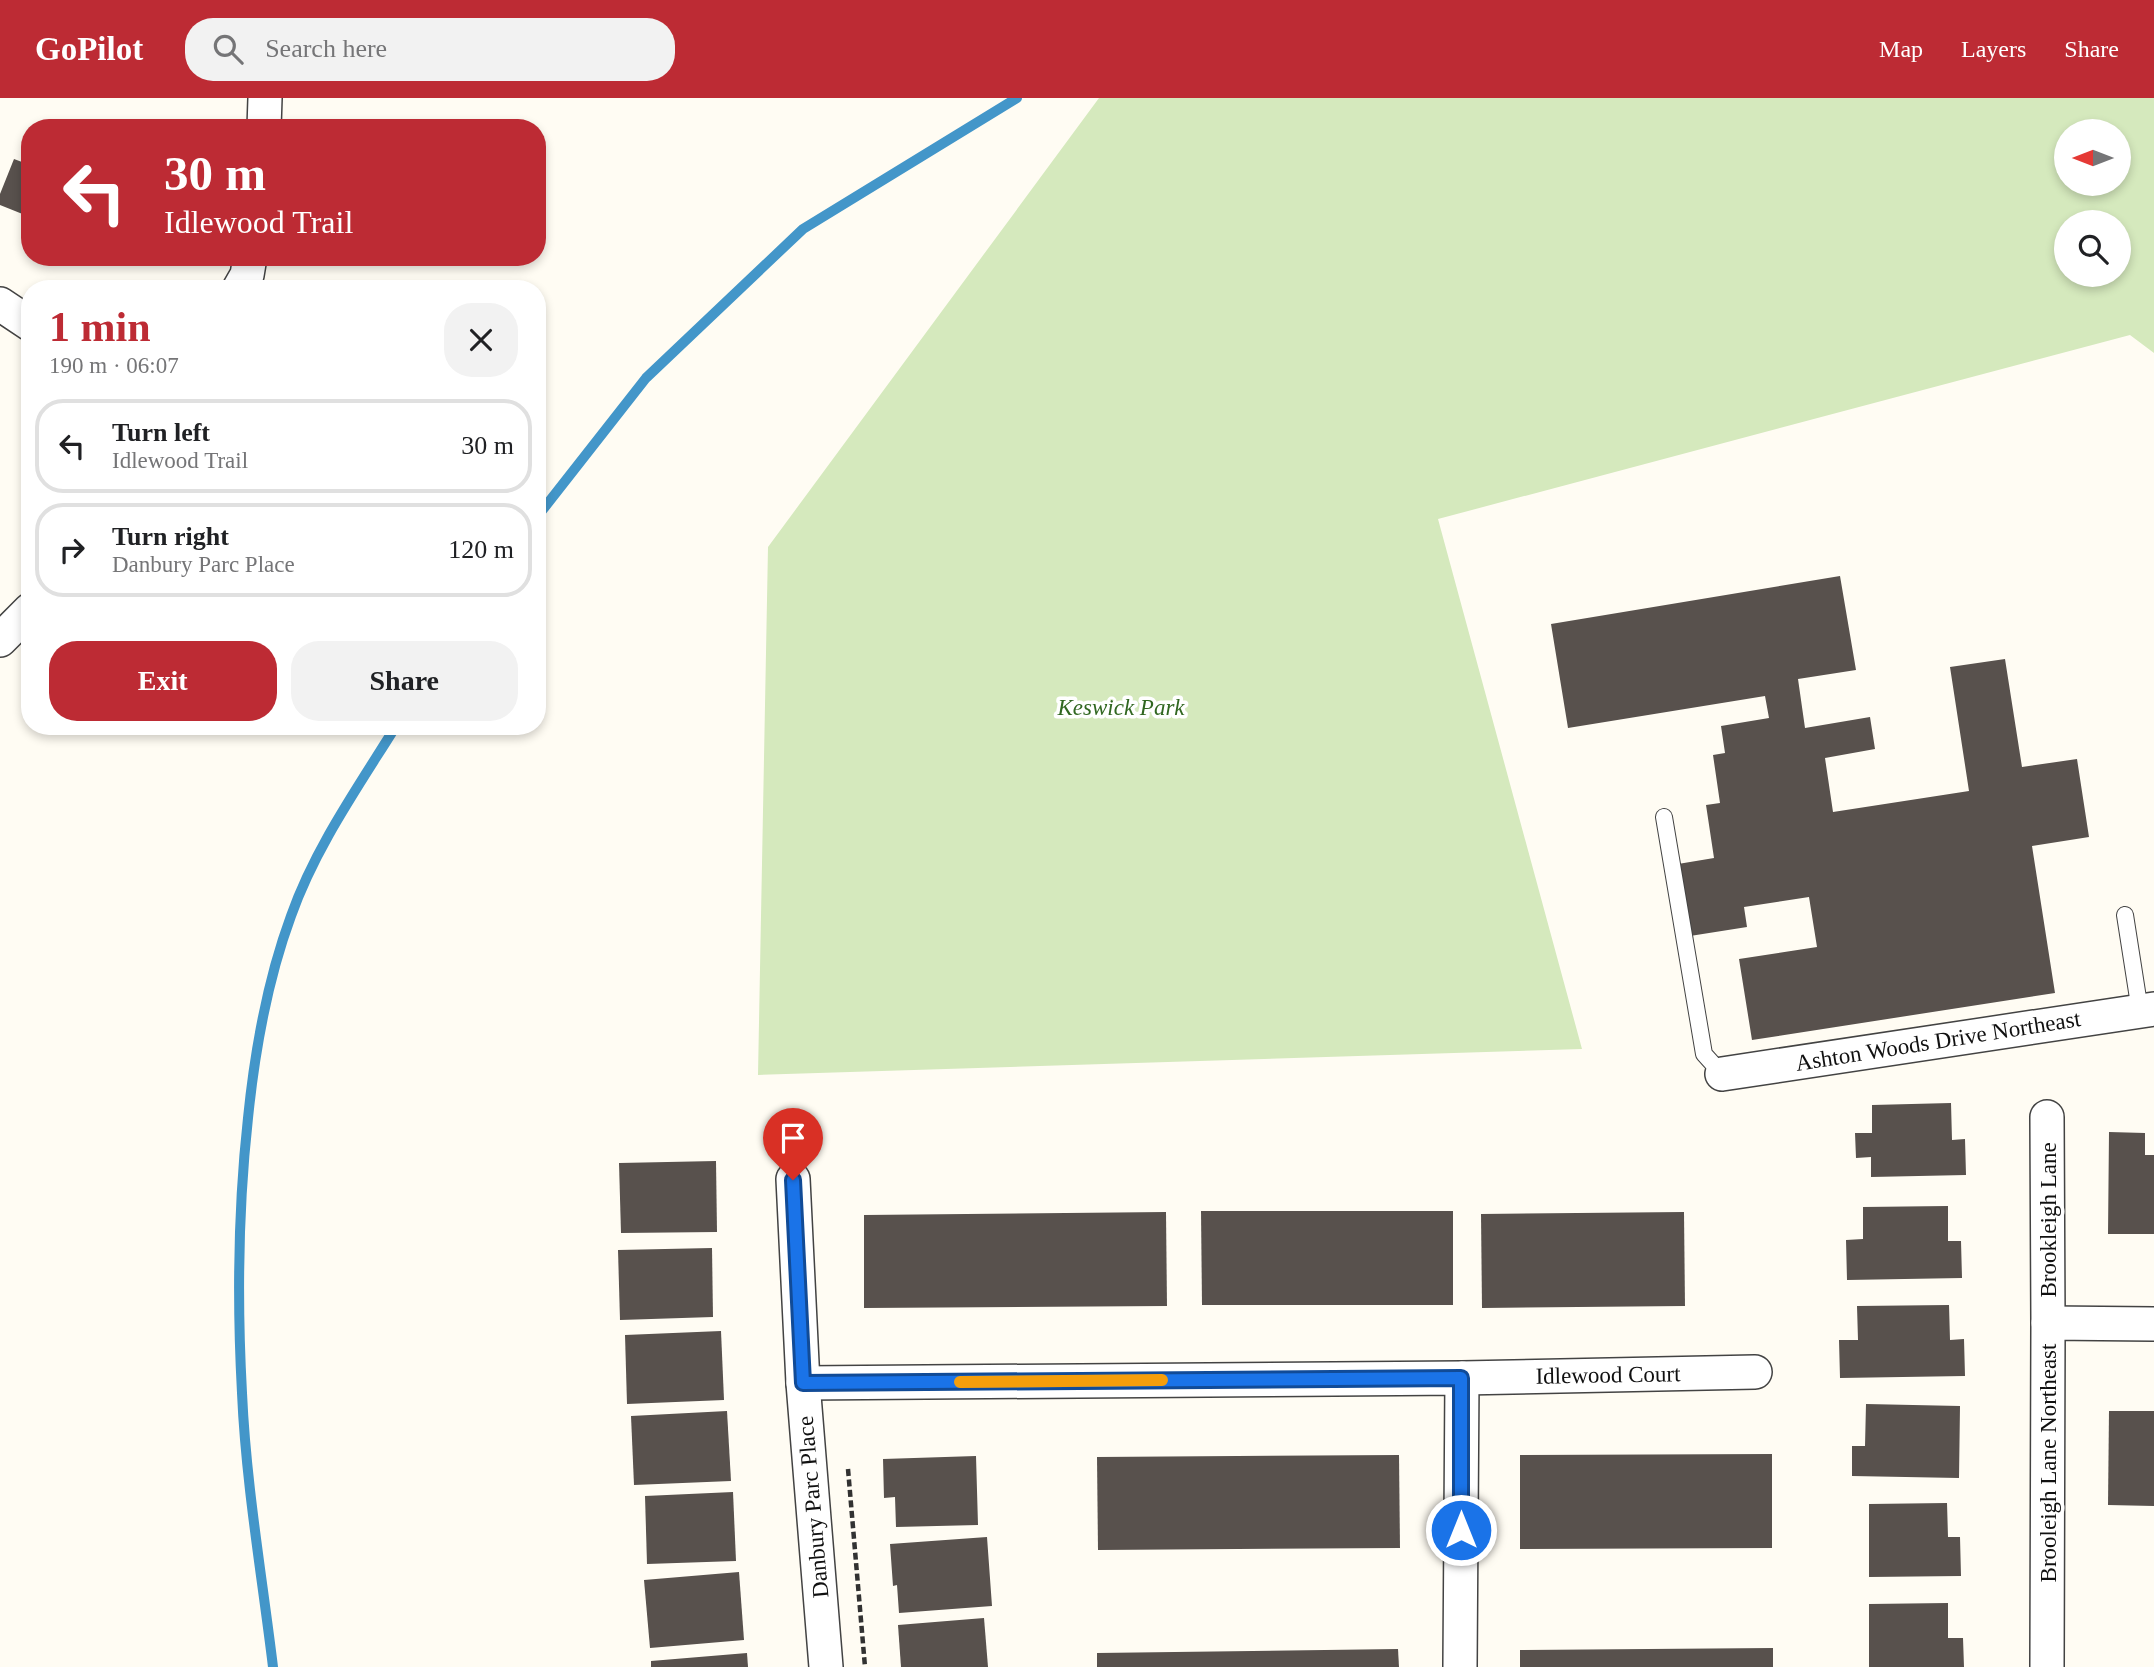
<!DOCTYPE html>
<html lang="en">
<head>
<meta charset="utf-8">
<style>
	:root { --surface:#fff; --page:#f2f2f2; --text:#202124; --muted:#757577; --line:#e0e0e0; --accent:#bd2b34 }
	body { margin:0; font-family:Georgia,serif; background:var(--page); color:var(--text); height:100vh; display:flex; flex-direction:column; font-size:26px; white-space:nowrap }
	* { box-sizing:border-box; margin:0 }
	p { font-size:23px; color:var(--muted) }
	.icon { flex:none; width:38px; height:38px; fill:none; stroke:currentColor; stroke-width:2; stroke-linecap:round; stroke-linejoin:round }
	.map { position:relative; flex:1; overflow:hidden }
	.side { position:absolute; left:21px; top:182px; width:525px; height:455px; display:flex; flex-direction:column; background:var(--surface); border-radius:28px; box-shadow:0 4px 10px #0003 }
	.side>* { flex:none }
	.hud { position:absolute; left:21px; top:21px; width:525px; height:147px; border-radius:28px; box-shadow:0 4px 10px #0003; background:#bd2b34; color:#fff; overflow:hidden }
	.needle { width:46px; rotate:270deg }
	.controls { position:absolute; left:2054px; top:21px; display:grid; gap:14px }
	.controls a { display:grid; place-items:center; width:77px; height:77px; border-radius:50%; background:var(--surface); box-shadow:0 4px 10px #0003; font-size:35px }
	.pin { position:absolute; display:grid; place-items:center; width:60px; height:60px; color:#fff; margin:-72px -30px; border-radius:50% 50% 50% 0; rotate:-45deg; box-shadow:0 0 7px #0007 }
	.pin .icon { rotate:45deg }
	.me { position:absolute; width:77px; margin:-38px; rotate:0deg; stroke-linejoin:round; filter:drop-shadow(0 0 5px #0008) }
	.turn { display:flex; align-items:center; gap:24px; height:147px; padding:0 28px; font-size:32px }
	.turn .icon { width:91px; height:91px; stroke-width:2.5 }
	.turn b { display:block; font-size:49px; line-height:60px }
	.round { display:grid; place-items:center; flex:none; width:74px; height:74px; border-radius:28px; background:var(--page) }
	.summary { display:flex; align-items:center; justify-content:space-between; height:119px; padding:0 28px }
	h1 { font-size:42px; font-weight:700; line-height:52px; color:var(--accent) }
	.primary-button { display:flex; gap:14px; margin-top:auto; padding:14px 28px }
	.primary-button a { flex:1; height:80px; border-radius:28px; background:var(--accent); color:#fff; font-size:28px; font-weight:700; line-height:80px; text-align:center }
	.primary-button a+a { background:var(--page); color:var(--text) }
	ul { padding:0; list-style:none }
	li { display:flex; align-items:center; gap:21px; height:94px; margin:0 14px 10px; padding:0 14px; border:4px solid var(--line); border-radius:28px }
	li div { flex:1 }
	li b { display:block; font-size:26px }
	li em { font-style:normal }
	header { display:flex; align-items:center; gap:42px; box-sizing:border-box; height:98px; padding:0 35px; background:var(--accent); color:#fff }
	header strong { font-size:33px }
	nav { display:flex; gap:38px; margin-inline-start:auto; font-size:24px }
	.search { width:490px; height:63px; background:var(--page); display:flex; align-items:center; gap:18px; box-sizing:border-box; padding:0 24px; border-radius:28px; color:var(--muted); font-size:26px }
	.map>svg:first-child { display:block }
</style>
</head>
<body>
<header>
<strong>GoPilot</strong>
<div class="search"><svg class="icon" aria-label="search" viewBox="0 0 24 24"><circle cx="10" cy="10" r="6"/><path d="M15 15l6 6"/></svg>Search here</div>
<nav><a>Map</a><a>Layers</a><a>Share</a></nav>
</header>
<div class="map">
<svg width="2154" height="1569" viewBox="0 0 2154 1569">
	<rect width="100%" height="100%" fill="#fffcf3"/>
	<path fill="#d5e9bd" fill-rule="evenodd" d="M1099,0h1055v255l-24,-18 -692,184 144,530 -824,26 10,-528zM2067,33h52v53h-52zM2067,124h52v53h-52z"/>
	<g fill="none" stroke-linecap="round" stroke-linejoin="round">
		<g stroke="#4396c9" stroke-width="10">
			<path d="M537,419l109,-139 157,-149 214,-131"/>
			<path d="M273,1569c-11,-91 -27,-183 -31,-274 -5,-92 -4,-184 6,-275 7,-69 19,-137 43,-202 24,-68 67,-129 105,-190"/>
		</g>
	</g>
	<g fill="#58514d">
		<path d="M14,61l16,6v52l-30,-12v-11z"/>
		<path d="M1840,478l16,94 -58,9 7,49 65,-11 5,32 -50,9 8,54 136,-21 -19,-124 55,-8 17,108 55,-8 12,78 -57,9 23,147 -303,47 -13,-81 78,-12 -8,-50 -65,10 3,20 -57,9 -12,-72 36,-6 -8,-53 14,-2 -7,-48 12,-2 -4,-27 48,-8 -4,-22 -197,32 -17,-104z"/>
		<path d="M1951,1005l1,37 13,-1 1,36 -95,2v-20l-15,1 -1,-25h17v-28z"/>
		<path d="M2109,1034l36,1v22h9v79h-46z"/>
		<path d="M716,1063l1,71 -96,1 -2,-70z"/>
		<path d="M1948,1108v35h13l1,37 -115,2 -1,-40 17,-1v-32z"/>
		<path d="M1201,1113h252v94h-251z"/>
		<path d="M1166,1114l1,94 -303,2v-93z"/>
		<path d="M1684,1114l1,94 -203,2 -1,-94z"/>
		<path d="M712,1150l1,69 -93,3 -2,-70z"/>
		<path d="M1949,1207l1,35 14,-1 1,37 -125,2 -1,-38h19l-1,-34z"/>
		<path d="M721,1233l3,69 -97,4 -2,-69z"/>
		<path d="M1866,1306l94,2 -1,72 -107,-2v-30h13z"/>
		<path d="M727,1313l4,70 -97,4 -3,-69z"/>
		<path d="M2109,1313h45v95l-46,-1z"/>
		<path d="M1772,1356v94l-252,1v-94z"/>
		<path d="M1399,1357l1,93 -302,2 -1,-93z"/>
		<path d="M976,1358l2,69 -82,2 -1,-30 -11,1 -1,-39z"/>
		<path d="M733,1394l3,69 -89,3 -2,-68z"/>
		<path d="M1947,1405l1,34h12l1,39 -92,1v-73z"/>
		<path d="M987,1439l5,69 -93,7 -2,-28 -4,1 -3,-42z"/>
		<path d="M739,1474l5,68 -94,8 -6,-68z"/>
		<path d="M1948,1505v35h15l1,29h-95v-63z"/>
		<path d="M984,1520l4,49h-87l-3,-42z"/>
		<path d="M1773,1550v19h-253v-17z"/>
		<path d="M1398,1551l1,18h-302v-14z"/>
		<path d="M747,1555l1,14h-97v-6z"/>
	</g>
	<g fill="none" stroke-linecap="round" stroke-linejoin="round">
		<g stroke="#434343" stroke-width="18">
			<g id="service">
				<path d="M1664,719l40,237 18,20"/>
				<path d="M2125,817l15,96"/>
			</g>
		</g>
		<g stroke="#434343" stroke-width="36">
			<g id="minor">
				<path d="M264,30l1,-30"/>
				<path d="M239,191l8,-14 3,-18"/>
				<path d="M0,206l30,20"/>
				<path d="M0,542l30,-30"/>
				<path d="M1722,976l432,-65"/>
				<path d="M2047,1019l1,206"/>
				<path d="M793,1081l10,204 23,284"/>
				<path d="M1462,1280l293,-6"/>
				<path d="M803,1285l659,-5 -2,289"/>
				<path d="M2047,1569l1,-344 106,1"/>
			</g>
		</g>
		<path stroke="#323232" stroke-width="4.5" stroke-dasharray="7 3.5" stroke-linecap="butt" d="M848,1371l17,198"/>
		<use href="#service" stroke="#fff" stroke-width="16"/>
		<use href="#minor" stroke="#fff" stroke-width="33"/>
	</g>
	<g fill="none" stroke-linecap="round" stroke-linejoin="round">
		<g stroke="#114b97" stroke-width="18">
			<path id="route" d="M793,1082l10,203 658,-5v152"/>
		</g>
		<use href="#route" stroke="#1a73e8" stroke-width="12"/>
		<path stroke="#f59e0b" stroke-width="12" d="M960,1284l202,-2"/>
	</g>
	<g text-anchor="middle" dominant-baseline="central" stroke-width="7" stroke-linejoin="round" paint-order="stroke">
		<g font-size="23" font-style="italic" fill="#316721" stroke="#fff">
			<text x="1121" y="609">Keswick Park</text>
		</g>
		<g font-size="23" fill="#101010" stroke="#fff">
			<text transform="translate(1938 943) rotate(-9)">Ashton Woods Drive Northeast</text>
			<text transform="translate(2048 1122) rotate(-90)">Brookleigh Lane</text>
			<text transform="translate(1608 1277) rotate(-1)">Idlewood Court</text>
			<text transform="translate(2048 1365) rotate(-90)">Brooleigh Lane Northeast</text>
			<text transform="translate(813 1409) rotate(-95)">Danbury Parc Place</text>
		</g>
	</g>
</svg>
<div class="controls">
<a><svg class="needle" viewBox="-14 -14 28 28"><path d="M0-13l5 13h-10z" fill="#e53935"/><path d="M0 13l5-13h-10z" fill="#757577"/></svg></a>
<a><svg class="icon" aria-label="search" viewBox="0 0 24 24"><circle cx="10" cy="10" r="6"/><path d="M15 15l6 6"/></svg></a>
</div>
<div class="pin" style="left:793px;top:1082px;background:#d93025"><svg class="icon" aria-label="arrive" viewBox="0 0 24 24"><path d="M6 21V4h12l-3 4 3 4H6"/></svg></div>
<svg class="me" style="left:1461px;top:1432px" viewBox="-20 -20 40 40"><circle r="17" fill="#1a73e8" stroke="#fff" stroke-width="3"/><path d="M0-11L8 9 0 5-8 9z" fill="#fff"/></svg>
<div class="hud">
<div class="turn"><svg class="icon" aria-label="left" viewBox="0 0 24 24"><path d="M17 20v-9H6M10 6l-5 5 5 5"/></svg><div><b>30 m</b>Idlewood Trail</div></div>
</div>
<section class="side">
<div class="summary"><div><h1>1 min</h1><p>190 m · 06:07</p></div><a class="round"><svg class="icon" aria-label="close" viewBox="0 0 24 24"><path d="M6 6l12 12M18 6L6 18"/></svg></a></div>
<ul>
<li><svg class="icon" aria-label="left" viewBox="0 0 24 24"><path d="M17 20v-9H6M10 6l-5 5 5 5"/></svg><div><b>Turn left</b><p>Idlewood Trail</p></div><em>30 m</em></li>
<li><svg class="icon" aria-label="right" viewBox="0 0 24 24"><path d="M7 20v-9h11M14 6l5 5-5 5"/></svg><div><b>Turn right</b><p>Danbury Parc Place</p></div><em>120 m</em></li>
</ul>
<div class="primary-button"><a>Exit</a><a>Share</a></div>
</section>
</div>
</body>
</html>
